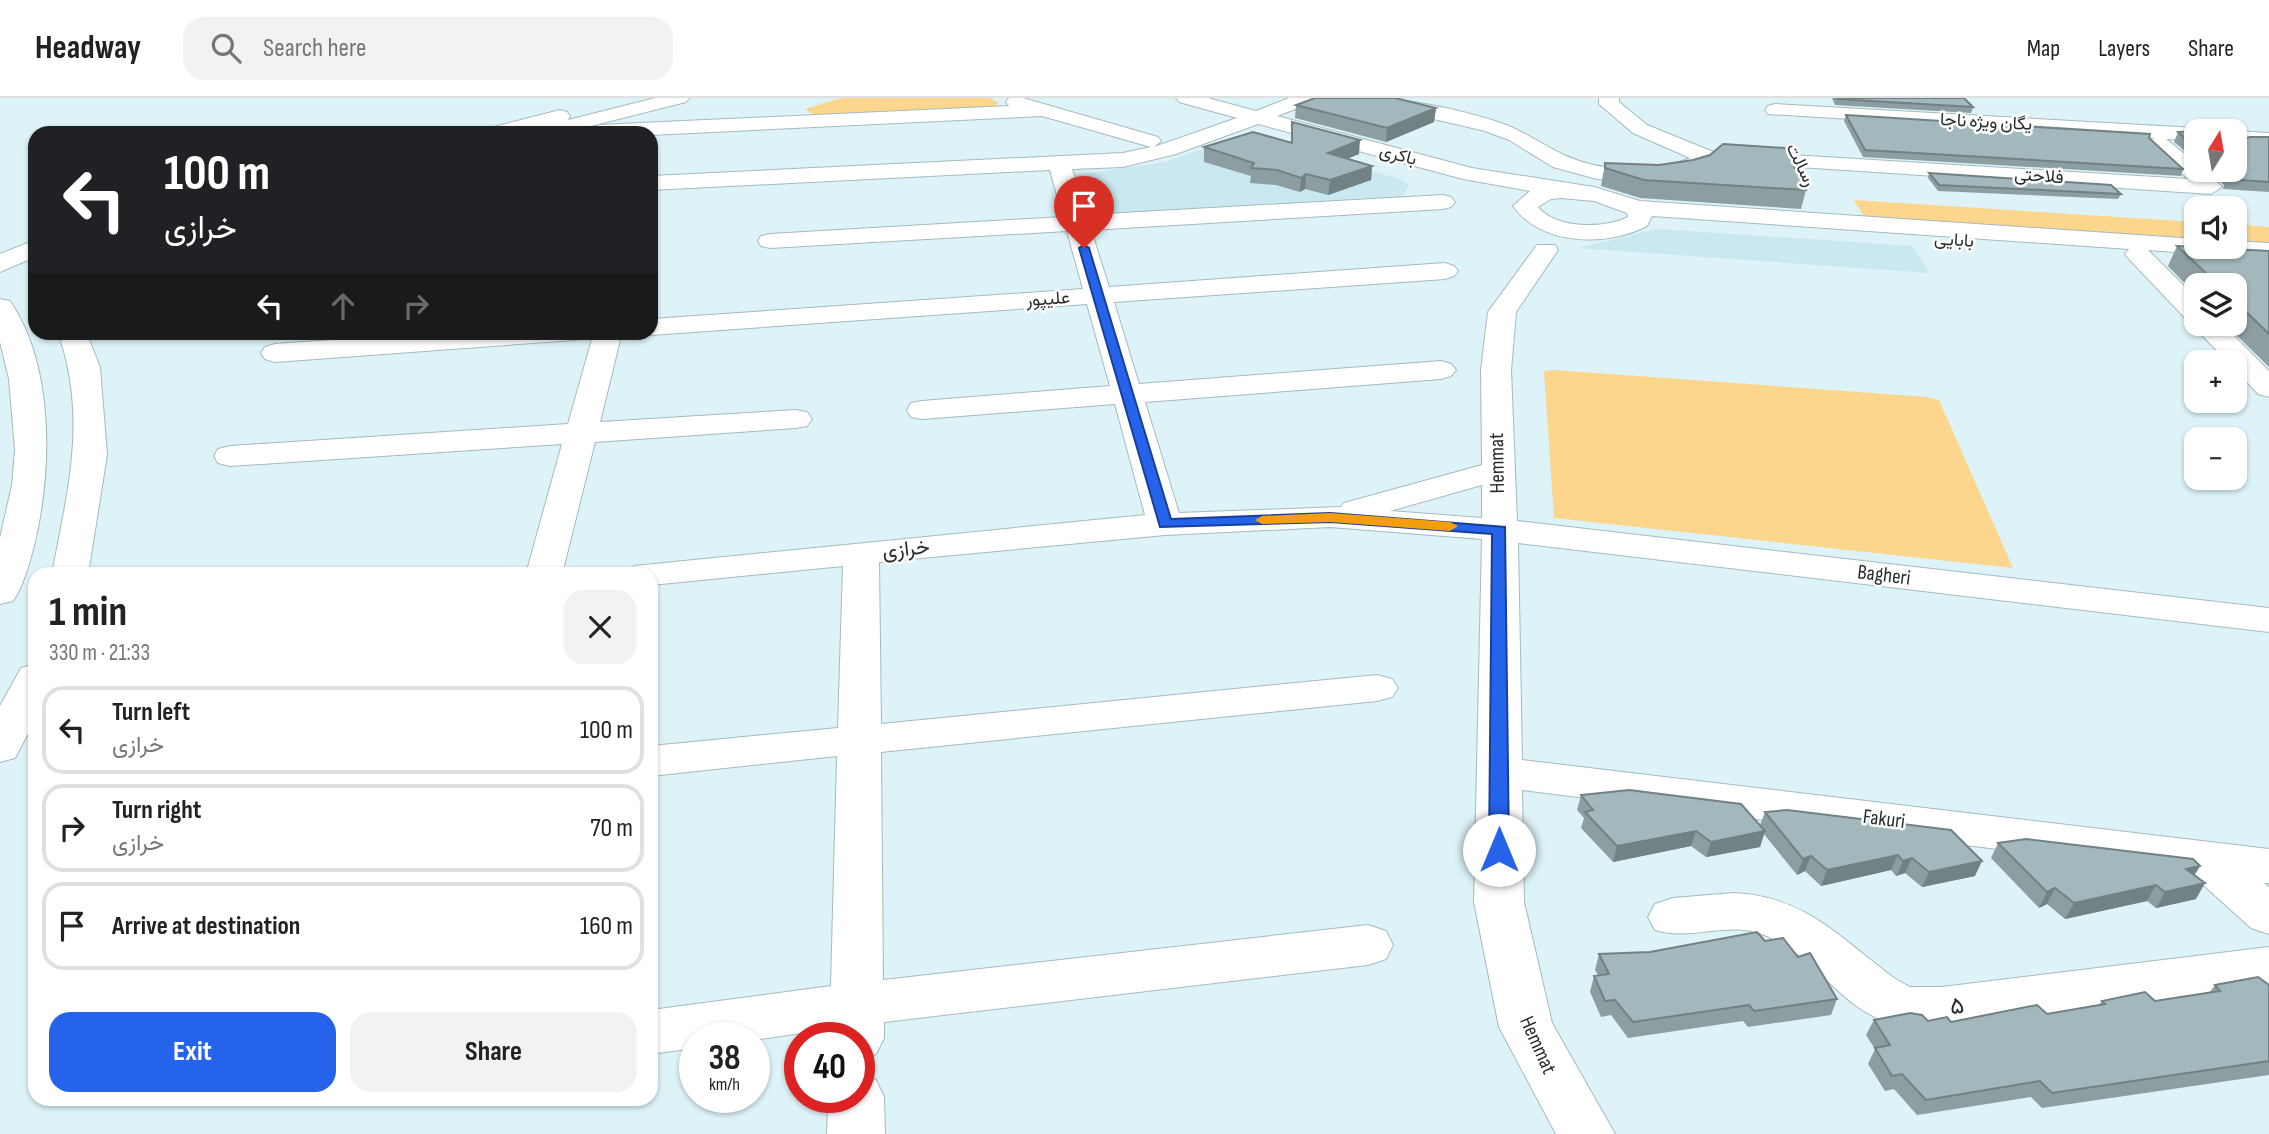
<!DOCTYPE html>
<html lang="en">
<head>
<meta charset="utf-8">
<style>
	:root { --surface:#fff; --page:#f2f2f2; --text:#222; --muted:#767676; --line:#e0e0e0; --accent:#2563eb }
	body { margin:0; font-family:"Sofia Sans Condensed",Vazirmatn,sans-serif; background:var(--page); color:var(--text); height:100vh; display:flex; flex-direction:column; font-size:26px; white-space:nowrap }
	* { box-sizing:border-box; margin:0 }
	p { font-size:23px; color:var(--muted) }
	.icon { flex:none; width:38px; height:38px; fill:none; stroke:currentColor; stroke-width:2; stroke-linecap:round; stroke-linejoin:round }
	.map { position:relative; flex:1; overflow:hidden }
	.drawer { position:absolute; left:28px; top:469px; width:630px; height:539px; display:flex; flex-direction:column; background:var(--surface); border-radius:21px; box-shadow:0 2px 5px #0004 }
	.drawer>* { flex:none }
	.guide { position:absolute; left:28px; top:28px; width:630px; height:214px; border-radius:21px; box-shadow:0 2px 5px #0004; background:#202124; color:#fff; overflow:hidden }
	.needle { width:46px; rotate:11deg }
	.controls { position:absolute; left:2184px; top:21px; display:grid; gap:14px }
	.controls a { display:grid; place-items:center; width:63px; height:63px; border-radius:14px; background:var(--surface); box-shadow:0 2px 5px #0004; font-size:35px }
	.speed { position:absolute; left:679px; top:924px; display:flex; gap:14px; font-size:35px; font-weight:700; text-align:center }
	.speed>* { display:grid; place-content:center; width:91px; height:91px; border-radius:50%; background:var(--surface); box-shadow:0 2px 5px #0004; line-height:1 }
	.speed small { font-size:18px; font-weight:400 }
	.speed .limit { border:10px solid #d22; background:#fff; color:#111 }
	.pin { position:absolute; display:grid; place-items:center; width:60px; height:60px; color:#fff; margin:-72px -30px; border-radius:50% 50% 50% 0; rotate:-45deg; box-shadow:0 0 7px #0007 }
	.pin .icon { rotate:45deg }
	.me { position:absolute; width:77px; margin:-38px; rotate:0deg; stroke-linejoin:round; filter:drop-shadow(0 0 5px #0008) }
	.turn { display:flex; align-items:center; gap:24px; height:147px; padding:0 21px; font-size:32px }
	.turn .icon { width:91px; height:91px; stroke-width:2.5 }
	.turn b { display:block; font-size:49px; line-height:60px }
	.lanes { display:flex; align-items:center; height:66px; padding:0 21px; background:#0003; justify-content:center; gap:35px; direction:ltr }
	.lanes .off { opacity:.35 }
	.round { display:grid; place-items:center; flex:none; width:74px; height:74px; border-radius:21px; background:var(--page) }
	.headline { display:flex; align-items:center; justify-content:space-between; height:119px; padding:0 21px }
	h1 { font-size:42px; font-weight:700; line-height:52px }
	.action { display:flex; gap:14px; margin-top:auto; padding:14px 21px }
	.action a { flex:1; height:80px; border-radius:21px; background:var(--accent); color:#fff; font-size:28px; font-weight:700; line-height:80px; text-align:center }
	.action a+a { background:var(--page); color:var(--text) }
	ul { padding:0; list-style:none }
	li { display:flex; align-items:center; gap:21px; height:88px; margin:0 14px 10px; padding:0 7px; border:4px solid var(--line); border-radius:21px }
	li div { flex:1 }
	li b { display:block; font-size:26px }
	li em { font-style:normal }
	header { display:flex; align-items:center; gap:42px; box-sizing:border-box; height:98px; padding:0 35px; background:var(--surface); border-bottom:2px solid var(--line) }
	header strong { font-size:33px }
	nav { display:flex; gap:38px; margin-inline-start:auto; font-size:24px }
	.search { width:490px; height:63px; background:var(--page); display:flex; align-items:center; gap:18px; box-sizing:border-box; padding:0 24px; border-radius:21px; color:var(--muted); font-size:26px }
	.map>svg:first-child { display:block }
</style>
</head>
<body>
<header>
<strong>Headway</strong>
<div class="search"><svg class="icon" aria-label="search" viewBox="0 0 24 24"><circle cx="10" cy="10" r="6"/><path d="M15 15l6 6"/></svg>Search here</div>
<nav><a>Map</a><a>Layers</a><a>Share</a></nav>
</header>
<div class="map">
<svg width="2269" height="1036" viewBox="0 0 2269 1036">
	<rect width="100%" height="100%" fill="#ddf3f7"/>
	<g fill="#cae8ef">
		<path d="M1258,41l142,40 9,6 -8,15 -313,20 -19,-44 96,-14 58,-20z"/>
		<path d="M1657,131l255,17 18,27 -351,-25z"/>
	</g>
	<g fill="#fbd68c">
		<path d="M841,0h148l10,5 -12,7 -172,6 -10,-7z"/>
		<path d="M1854,102l342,22v18l-331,-22z"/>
		<path d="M2235,126l34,3v18l-34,-2z"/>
		<path d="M1554,272l373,27 12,3 74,168 -459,-50 -10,-147z"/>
	</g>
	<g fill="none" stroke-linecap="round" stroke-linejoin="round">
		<g stroke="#a5babe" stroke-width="2">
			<g id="minor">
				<path d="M655,0h34l-3,4 -123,31h-35l2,-3 -47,3 3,-4 74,-19 7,2 3,4 -2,4z"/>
				<path d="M1009,0h14l135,39 3,4 -7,6 83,-29 -58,-16 -3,-4h32l48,13 33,-13h28l-3,4 -37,14 195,52 122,19 46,14 556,38v8h39v-6l34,2v16l-121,-9 48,48v26h26l47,47v26l-11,-3 -23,-25v-7h-7l-31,-32 -4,-6 2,-3 -9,-2 -57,-60 -4,-5 4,-5 -477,-33 -5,10c-40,21 -106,20 -134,-20l17,-15 -67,-12 -205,-55 -82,30 -53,13 -51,2 15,46 356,-20 8,2 4,5 -4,5 -8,2 -352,21 18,57 336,-24 9,3 4,5 -4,5 -9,3 -331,23 25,82 302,-23 10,3 5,6 -5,6 -10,3 -296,23 34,111 162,-6 3,-4 138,-38 -1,-95 7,-58 49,-67h18l3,5 -42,62 -5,58 6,151 752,87v24l-751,-89 4,217 747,89v34h-5l5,4v47l-18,-6 -61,-55 -668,-83 2,112 28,121 63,111h-59l-57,-107 -25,-125 8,-363 -152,-12 -165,8 -286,27 2,162 496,-49 15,4 6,9 -6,9 -15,4 -496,51 2,228 485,-55 18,6 7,14 -7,14 -18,6 -484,57v16l-8,16 -17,6v-22h-29v-9l-76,11 -59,-2v10l-44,6v-44l180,-24 6,-230 -186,20v-30l187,-18 5,-162 -192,19v-11h-22l5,-8 511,-51 -30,-111 -193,15 -11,-2 -4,-7 4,-7 11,-2 188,-15 -23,-82 -436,31 -10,-3h10v-13l432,-30 -16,-58 -297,17 -9,-2 -3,-5 3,-5 9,-2 293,-17 -13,-47 -399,20v-14l472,-23 28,-6 -109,-31 -391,19 -63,-4 10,-6 411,-19 -3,-4zM1561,100l33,3 33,12 1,4c-24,12 -72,12 -90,-10l13,-8zM1482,387v33l-92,-7z"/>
				<path d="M1358,0c49,0 97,10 143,25 23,8 41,22 63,32 36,17 90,20 126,3l-57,-25 -34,-29v-6h20v4l28,23 69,28 3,5 -20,12 -44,11 -58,-2 -44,-12 -44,-27 -24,-9 -124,-29z"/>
				<path d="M1775,6l421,24 8,3h-8v9l-30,-1 30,24v7h8l18,17 -11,7 -412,-27 -8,-2 -3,-5 3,-5 397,24 -36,-32 -4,-4 6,-5 -386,-24 -3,-4 3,-4z"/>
				<path d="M2233,33h2l34,2v12l-34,-2z"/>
				<path d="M35,142v17l-35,15v-18z"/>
				<path d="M0,201l10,2c45,66 42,171 24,245 -5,18 -10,39 -21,55l-13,3v-66l12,-53 3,-35 -6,-71 -9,-37z"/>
				<path d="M58,234h28l14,35 7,88 -19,119h-36c16,-85 36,-156 6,-242z"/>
				<path d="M446,234h142l-4,6 -10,2 -299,22 -10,-3 -4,-6 4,-6 10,-3z"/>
				<path d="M594,234h28l-22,90 196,-12 11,2 5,7 -5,7 -11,2 -201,14 -33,132h-36l36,-130 -332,22 -12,-3 -4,-7 4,-7 12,-3 338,-22z"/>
				<path d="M35,566v56l-20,38 -15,4v-56l21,-38z"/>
				<path d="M1734,795c71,3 107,46 160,85l16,9h32l327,-40v40l-327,42c-101,4 -106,-65 -180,-95 -34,-13 -72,7 -107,-4l-7,-13 7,-13 18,-6z"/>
				<path d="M859,976l17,6 8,17 1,37h-58l1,-37h31z"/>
			</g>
		</g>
		<use href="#minor" fill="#fff" fill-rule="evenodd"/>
	</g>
	<g fill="#8c9ea2">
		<path d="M1832,0h132l9,9 -2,6 -136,-8z"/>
		<path d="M1296,7l140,3 -2,14 -48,20 -91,-24z"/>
		<path d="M1846,17l303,23 34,31 -2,7 -318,-19 -19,-36z"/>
		<path d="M1292,24l67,32 -12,5 25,7 -1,14 -43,15 -23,-6 -5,3 -24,-7 -26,-2 1,-7 -47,-14v-15l87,-4z"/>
		<path d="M2196,33v29l-22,-18 4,-10z"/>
		<path d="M2269,39v55l-46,-3 1,-4 -16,-15h27z"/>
		<path d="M1605,65l201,27 -5,19 -161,-11 -39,-12z"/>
		<path d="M1929,75l192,21 -3,5 -180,-8 -10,-13z"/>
		<path d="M2177,148l92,5v116l-44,-43h10v-39h-39v10l-28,-29z"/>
		<path d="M1581,697l179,30 5,-13 210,64 -53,11 -17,-14 -9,3 -5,-6 -70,16 -16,-15 -8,4 -33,-41 -4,13 -54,10 -15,-11 -78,16 -32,-34 3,-10 -7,-8z"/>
		<path d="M1998,745l202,23 -6,9 2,24 -40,9 -9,-7 -82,18 -18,-15 -8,4 -48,-50z"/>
		<path d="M1765,843l33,16 39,42 -6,16 -83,12 -5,-6 -115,17 -17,-23 -10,2 -11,-25 4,-16 4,-1 -3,-5 4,-16 51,-2z"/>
		<path d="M2215,887h54v90l-227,33 -11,-11 -114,18 -23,-26 -9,2 -17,-27 7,-15 -9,-14 8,-15 77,2 96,-8 52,-9 3,-4h53l55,-9z"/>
	</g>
	<g fill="#728184">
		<path d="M1436,10l-2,14 -48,20 1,-14z"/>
		<path d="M1360,42l-1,14 -33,13 2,-14z"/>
		<path d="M1372,68l-1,14 -43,15 2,-15z"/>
		<path d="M1306,76l-1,15 -5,3 1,-14z"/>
		<path d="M1696,733l-5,15 -78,16 4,-16z"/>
		<path d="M1765,733l-5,16 -54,10 5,-15z"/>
		<path d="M1898,757l-7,15 -70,16 6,-16z"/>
		<path d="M1811,758l-6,15 -8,4 6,-16z"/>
		<path d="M1912,760l-7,15 -9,3 7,-15z"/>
		<path d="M1982,763l-7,15 -53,11 7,-15z"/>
		<path d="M2200,768l-9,15 -5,-12z"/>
		<path d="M2205,785l-9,16 -40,9 9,-16z"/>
		<path d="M2156,787l-9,16 -82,18 9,-16z"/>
		<path d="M2055,790l-8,16 -8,4 8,-16z"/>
	</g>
	<g fill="#a3b8bc" stroke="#728184" stroke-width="2">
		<path d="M1315,0h80l41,10 -49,20 -91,-23z"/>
		<path d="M1836,0h128l9,9 -136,-8z"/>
		<path d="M1846,17l304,19 -1,4 34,31 -318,-19z"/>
		<path d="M1292,24l68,18 -32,13 44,13 -42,14 -24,-6 -5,4 -24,-8 -26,-2 3,-5 -50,-16 49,-15 39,11z"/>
		<path d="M2196,33v16l-18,-15z"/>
		<path d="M2250,39h19v45l-41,-3v-4l-5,-5h12v-29z"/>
		<path d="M1723,46l62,4 21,42 -162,-10 -39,-12v-5l54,2 34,-5 17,-5z"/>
		<path d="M1929,75l182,12 10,9 -182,-9z"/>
		<path d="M2177,148l92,5v83l-34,-33v-16h-27v-10z"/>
		<path d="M1629,692l112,14 24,27 -54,11 -15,-11 -79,15 -32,-34 8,-2 -12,-15z"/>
		<path d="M1787,712l164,20 31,31 -53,11 -17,-14 -9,3 -5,-6 -71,15 -16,-14 -8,3 -38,-47z"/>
		<path d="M2026,741l167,20 7,7 -14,3 19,14 -40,9 -9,-7 -82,18 -19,-15 -8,4 -49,-49z"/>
		<path d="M1757,834l8,9 18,-3 15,19 12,-4 27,46 -83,12 -5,-6 -116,17 -18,-22 -10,1 -11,-25 15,-2 -10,-20 51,-2z"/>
		<path d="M2258,879l11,8v76l-217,32 -12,-12 -114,19 -24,-26 -10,2 -17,-28 15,-3 -16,-25 36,-7 12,2 6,6 19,-4 4,5 86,-17 10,9 58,-10 -3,-3 43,-9 10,9 65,-10 -5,-6z"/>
	</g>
	<path fill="#2563eb" stroke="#184099" stroke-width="2" d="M1084,147l5,3 82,271 159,-6 175,14 4,323 -3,5 -7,2 -10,-7 3,-316 -162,-12 -170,5 -81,-279z"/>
	<path fill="#f59e0b" d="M1330,415l120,9 8,4 -8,5 -120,-9 -68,2 -7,-4 7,-4z"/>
	<g text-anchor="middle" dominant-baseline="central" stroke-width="5" stroke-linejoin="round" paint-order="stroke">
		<g font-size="18" fill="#252d2f" stroke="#fff">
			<text transform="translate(1986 24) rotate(3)">یگان ویژه ناجا</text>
			<text transform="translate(1398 57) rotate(15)">باکری</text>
			<text transform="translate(1801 67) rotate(64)">رسالت</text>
			<text transform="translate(2039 78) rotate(4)">فلاحتی</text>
			<text transform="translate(1954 142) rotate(4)">بابایی</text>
			<text transform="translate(1048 201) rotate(-4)">علیپور</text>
		</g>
		<g font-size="21" fill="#252d2f" stroke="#fff">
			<text transform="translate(1497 365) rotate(-91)">Hemmat</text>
			<text transform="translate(906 451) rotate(-6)">خرازی</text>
			<text transform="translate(1884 477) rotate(7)">Bagheri</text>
			<text transform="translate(1884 721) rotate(7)">Fakuri</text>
			<text transform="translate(1538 947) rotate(66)">Hemmat</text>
		</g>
		<g font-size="24" fill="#252d2f" stroke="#fff">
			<text transform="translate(1957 908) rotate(-6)">۵</text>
		</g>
	</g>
</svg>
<div class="controls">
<a><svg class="needle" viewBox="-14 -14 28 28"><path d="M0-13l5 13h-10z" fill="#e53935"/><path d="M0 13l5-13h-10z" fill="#767676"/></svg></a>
<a><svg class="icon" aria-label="sound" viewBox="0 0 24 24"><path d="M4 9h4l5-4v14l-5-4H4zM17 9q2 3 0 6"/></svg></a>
<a><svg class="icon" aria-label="layers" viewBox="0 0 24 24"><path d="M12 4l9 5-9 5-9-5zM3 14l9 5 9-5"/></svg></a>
<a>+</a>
<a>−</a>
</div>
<div class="speed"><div>38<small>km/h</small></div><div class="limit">40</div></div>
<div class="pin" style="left:1084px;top:150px;background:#d93025"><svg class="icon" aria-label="arrive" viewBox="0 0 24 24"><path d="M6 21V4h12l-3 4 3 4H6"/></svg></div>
<svg class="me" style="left:1499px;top:752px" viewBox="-20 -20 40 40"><circle r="19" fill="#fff"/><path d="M0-13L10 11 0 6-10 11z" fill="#2563eb"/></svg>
<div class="guide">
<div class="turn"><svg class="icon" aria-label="left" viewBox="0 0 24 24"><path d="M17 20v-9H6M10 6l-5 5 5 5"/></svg><div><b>100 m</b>خرازی</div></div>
<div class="lanes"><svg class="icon" aria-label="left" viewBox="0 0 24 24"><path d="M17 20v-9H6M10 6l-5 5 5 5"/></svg><svg class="icon off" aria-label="ahead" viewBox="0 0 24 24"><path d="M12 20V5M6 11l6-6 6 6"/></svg><svg class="icon off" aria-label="right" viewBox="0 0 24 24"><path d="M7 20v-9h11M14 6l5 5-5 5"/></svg></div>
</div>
<section class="drawer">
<div class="headline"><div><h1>1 min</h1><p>330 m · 21:33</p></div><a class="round"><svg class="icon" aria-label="close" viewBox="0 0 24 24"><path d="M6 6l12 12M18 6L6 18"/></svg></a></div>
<ul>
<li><svg class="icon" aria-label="left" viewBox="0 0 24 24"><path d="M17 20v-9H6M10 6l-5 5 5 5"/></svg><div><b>Turn left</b><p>خرازی</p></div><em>100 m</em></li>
<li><svg class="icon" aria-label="right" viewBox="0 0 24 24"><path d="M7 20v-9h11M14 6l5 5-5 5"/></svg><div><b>Turn right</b><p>خرازی</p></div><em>70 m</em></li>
<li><svg class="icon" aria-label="arrive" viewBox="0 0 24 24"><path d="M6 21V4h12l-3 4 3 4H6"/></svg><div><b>Arrive at destination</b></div><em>160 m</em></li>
</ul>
<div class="action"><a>Exit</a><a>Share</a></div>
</section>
</div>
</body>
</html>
